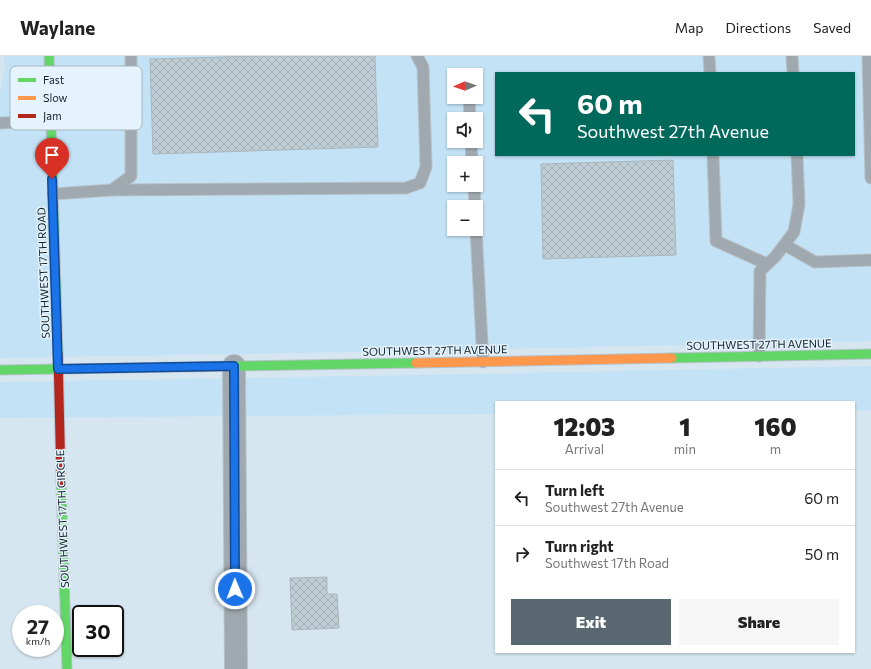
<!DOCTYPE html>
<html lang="en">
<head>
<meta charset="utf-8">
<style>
	:root { --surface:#fff; --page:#f6f6f6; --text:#222; --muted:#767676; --line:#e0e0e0; --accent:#596770 }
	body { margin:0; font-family:Commissioner,sans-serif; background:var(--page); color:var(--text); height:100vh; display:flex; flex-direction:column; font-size:15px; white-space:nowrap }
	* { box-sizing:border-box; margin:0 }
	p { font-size:13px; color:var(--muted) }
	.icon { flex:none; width:22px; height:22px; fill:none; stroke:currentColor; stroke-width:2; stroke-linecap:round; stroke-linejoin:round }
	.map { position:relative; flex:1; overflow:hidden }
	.sheet { position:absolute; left:495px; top:345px; width:360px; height:252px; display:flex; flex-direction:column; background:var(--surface); border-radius:0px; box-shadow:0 1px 3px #0004 }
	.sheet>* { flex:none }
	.banner { position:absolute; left:495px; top:16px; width:360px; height:84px; border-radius:0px; box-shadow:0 1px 3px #0004; background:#00695c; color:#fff; overflow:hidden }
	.needle { width:26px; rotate:268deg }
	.buttons { position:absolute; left:447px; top:12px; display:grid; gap:8px }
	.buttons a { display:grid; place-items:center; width:36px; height:36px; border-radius:0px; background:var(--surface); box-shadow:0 1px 3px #0004; font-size:20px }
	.speed { position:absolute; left:12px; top:549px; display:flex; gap:8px; font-size:20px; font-weight:700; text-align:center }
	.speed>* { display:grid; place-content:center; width:52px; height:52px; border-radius:50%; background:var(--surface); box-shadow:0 1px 3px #0004; line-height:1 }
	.speed small { font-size:10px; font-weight:400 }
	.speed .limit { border:2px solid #111; border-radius:6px; background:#fff; color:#111 }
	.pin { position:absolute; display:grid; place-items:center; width:34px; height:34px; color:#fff; margin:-41px -17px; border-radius:50% 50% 50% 0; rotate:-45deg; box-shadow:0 0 4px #0007 }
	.pin .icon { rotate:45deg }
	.me { position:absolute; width:44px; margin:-22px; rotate:359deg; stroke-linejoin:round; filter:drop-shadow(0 0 3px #0008) }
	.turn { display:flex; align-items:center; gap:14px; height:84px; padding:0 16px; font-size:18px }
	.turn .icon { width:52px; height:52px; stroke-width:2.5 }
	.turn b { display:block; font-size:28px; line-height:34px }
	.eta { display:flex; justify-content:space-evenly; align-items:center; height:68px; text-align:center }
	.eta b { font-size:24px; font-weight:800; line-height:28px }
	.cta { display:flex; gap:8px; margin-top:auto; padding:8px 16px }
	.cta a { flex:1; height:46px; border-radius:0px; background:var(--accent); color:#fff; font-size:16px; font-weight:800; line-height:46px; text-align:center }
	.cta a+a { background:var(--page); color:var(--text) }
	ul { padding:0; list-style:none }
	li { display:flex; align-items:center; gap:12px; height:56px; padding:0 16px; border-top:1px solid var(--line) }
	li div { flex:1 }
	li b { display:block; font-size:15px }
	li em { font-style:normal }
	header { display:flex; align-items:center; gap:24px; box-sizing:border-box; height:56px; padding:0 20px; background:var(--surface); border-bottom:1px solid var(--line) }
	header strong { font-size:19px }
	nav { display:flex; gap:22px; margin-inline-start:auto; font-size:14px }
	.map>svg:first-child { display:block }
</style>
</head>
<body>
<header>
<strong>Waylane</strong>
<nav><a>Map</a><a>Directions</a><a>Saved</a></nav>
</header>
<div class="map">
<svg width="871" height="613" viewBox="0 0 871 613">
	<defs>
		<pattern id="building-cross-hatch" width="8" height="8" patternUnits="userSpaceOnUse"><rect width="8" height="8" fill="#bfcdd5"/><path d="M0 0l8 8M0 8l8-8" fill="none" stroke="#a3b0b7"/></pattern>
	</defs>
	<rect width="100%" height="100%" fill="#d6e6f0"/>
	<g fill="#c3e2f5" fill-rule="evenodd">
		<path d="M4,0h867v285l-455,10 -416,7v-265l5,-25zM496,17h358v82h-358zM454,19h22v22h-22zM454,63h22v22h-22zM454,107h22v22h-22zM454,151h22v22h-22z"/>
		<path d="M871,310v45h-17v-9h-358v12l-496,4v-36l416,-7z"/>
	</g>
	<g fill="url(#building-cross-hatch)" stroke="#a9b7bf">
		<path d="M258,0h117l3,91 -225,7 -3,-95z"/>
		<path d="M673,104l3,95 -133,4 -2,-95z"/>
		<path d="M327,521v17h10l2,34 -47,2 -2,-52z"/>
	</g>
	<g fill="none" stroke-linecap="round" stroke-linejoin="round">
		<g stroke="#b6c2ca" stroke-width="13">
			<g id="lane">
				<path d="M709,0l1,17"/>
				<path d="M792,0l1,17"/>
				<path d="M868,0l3,122"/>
				<path d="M469,41l1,22"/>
				<path d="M0,67l51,-2"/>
				<path d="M471,85l1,22"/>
				<path d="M713,99l3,86 51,23"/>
				<path d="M474,129l1,22"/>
				<path d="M112,134l294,-2 14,-5 6,-16 -3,-100 -6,-11"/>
				<path d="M53,138l59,-4 19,-14v-120"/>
				<path d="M476,173l7,133"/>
				<path d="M785,189l30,17 56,-2"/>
				<path d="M759,300l1,-85 15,-14 19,-25 5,-28 -2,-49"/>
			</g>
		</g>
		<g stroke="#b6c2ca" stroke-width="24">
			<path id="street" d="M234,310l2,303"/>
		</g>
		<g stroke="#b6c2ca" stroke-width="11">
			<g id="fast">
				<path d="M49,0l9,298"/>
				<path d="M672,302l199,-4"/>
				<path d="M0,314l416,-7"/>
				<path d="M61,425l6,188"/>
			</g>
		</g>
		<g stroke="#b6c2ca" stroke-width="11">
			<path id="slow" d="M416,307l256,-5"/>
		</g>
		<g stroke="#b6c2ca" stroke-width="11">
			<path id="jam" d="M58,298l3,127"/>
		</g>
		<use href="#lane" stroke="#a0a9af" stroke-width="11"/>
		<use href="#street" stroke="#a0a9af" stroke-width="22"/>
		<use href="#fast" stroke="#63d668" stroke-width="9"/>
		<use href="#slow" stroke="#ff974d" stroke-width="9"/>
		<use href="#jam" stroke="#b3261e" stroke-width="9"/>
	</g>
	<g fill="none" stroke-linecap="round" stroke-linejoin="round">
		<g stroke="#114b97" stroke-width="10">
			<path id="route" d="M52,123l6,190 176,-3 1,223"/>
		</g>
		<use href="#route" stroke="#1a73e8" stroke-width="7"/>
	</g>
	<g text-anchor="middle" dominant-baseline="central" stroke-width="3" stroke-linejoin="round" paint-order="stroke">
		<g font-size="11" fill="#15232b" stroke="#e5f3fc">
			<text transform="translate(43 217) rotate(-92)">SOUTHWEST 17TH ROAD</text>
			<text transform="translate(759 288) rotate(-1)">SOUTHWEST 27TH AVENUE</text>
			<text transform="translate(435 294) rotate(-1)">SOUTHWEST 27TH AVENUE</text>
			<text transform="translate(62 463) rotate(-92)">SOUTHWEST 17TH CIRCLE</text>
		</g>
	</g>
	<rect x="10" y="10" width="132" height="64" rx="6" fill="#e5f3fc" stroke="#a7b5bd" stroke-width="1"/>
	<rect x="18" y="22" width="18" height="4" fill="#63d668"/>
	<rect x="18" y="40" width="18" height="4" fill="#ff974d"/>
	<rect x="18" y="58" width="18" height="4" fill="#b3261e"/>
	<g font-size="11" fill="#15232b">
		<text x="43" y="28">Fast</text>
		<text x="43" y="46">Slow</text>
		<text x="43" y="64">Jam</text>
	</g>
</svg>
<div class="buttons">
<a><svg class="needle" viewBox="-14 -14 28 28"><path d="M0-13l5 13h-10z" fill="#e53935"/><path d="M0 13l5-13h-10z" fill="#767676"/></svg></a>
<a><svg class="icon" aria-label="sound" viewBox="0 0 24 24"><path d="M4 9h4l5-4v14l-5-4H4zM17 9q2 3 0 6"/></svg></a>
<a>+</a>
<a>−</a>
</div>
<div class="speed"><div>27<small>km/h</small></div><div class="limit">30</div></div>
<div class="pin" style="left:52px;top:123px;background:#d93025"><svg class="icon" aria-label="arrive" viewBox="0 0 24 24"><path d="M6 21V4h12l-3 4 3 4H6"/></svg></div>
<svg class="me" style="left:235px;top:533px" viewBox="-20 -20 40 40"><circle r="17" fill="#1a73e8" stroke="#fff" stroke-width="3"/><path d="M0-11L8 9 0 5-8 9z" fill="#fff"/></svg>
<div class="banner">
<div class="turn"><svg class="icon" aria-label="left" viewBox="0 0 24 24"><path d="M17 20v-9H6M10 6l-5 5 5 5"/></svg><div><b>60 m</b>Southwest 27th Avenue</div></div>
</div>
<section class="sheet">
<div class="eta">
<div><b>12:03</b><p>Arrival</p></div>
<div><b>1</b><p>min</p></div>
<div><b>160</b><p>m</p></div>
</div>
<ul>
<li><svg class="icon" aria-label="left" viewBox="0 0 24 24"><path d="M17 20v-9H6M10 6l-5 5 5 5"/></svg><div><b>Turn left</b><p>Southwest 27th Avenue</p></div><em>60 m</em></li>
<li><svg class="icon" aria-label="right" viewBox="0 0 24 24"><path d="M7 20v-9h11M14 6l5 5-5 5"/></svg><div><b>Turn right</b><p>Southwest 17th Road</p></div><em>50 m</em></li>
</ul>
<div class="cta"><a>Exit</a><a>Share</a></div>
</section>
</div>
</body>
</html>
